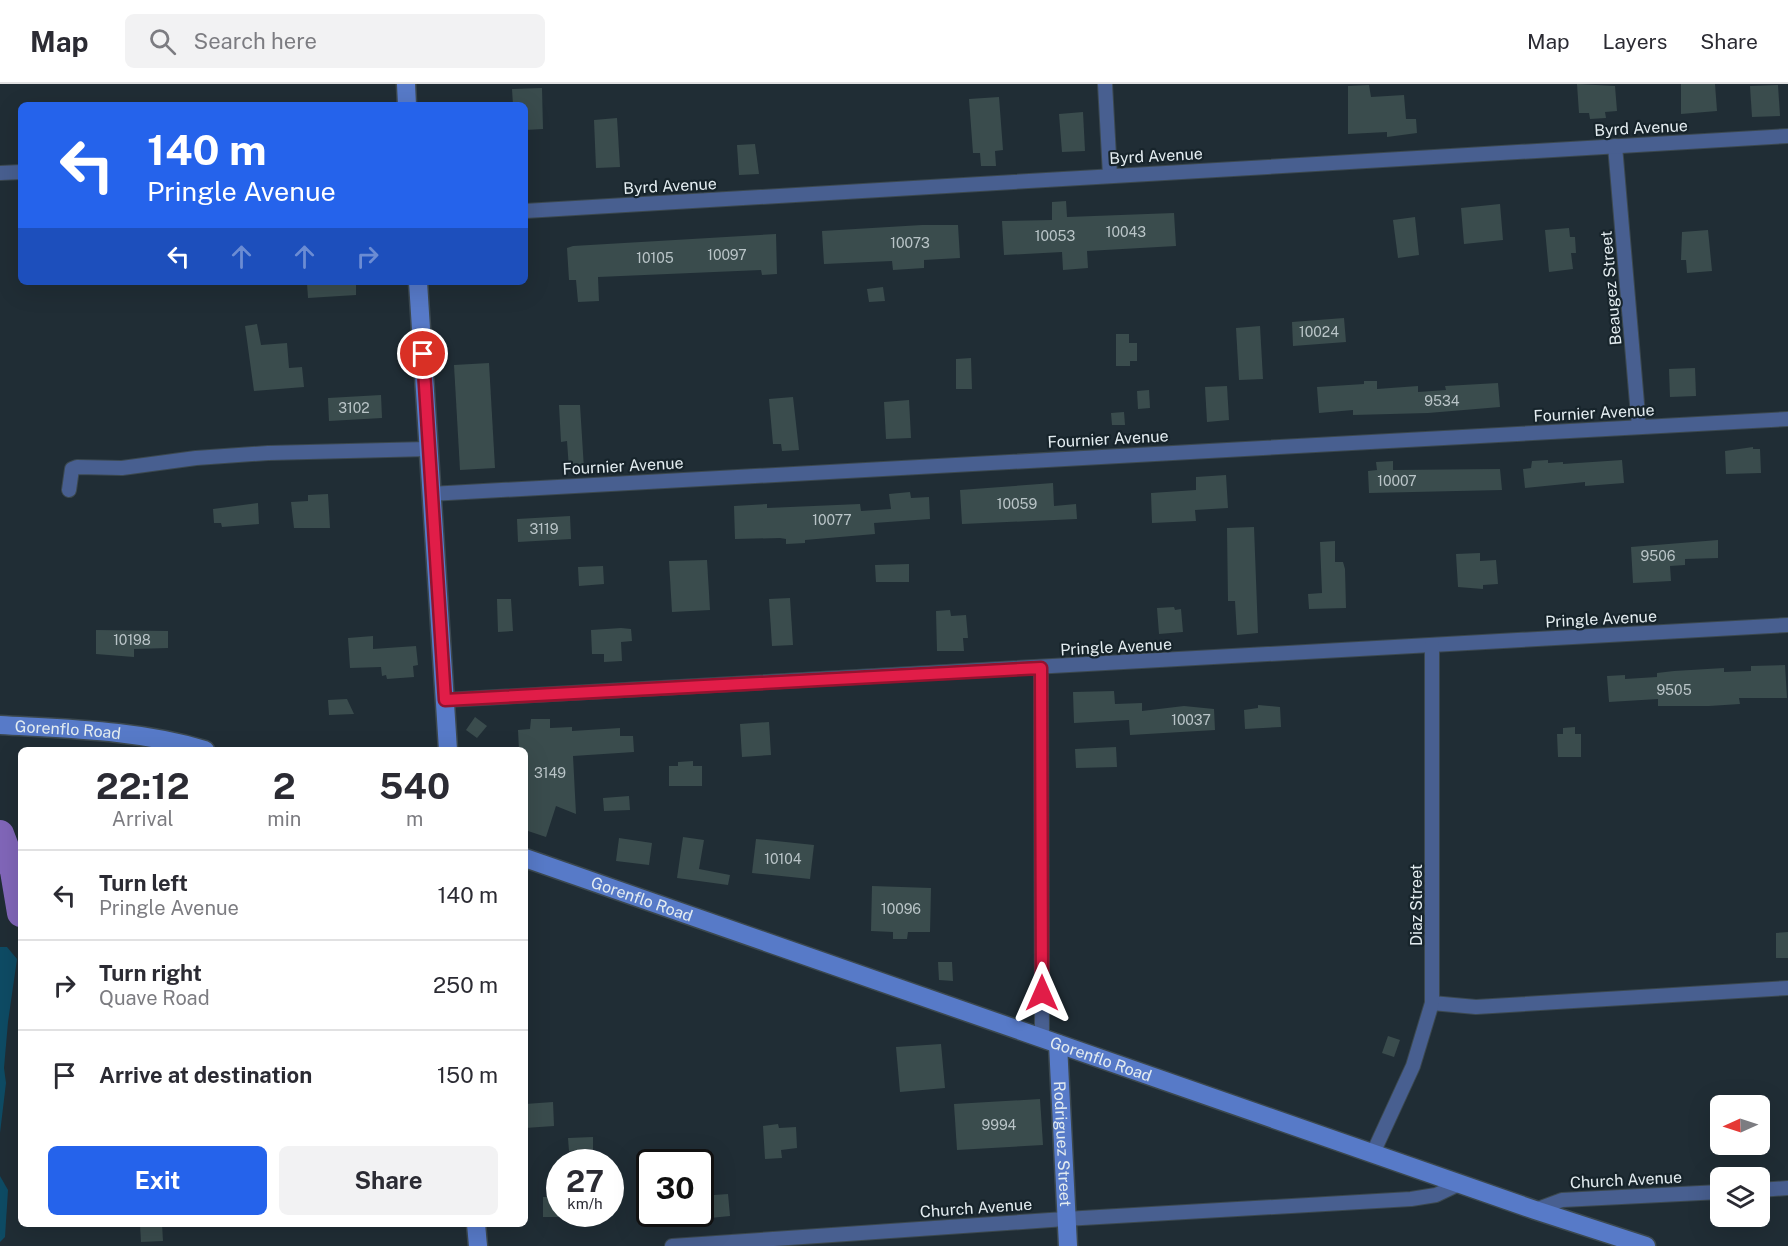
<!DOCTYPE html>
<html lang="en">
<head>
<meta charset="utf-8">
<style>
	:root { --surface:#fff; --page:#f2f2f3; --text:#2b2b33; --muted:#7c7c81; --line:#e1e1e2; --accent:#2563eb }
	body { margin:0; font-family:"Public Sans",sans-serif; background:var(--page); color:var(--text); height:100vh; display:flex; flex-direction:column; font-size:22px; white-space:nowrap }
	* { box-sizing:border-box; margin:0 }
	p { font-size:20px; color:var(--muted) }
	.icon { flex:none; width:33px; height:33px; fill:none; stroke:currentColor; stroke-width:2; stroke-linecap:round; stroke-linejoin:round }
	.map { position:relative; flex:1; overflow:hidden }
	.side { position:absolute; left:18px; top:663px; width:510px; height:480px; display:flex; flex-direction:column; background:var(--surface); border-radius:9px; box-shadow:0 6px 24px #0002 }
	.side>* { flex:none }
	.top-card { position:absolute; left:18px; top:18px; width:510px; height:183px; border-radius:9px; box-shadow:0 6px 24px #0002; background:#2563eb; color:#fff; overflow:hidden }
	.needle { width:39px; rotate:267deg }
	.tools { position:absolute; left:1710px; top:1011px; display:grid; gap:12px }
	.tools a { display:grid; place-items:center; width:60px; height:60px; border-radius:9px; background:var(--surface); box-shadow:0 6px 24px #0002; font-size:30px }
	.speed { position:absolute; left:546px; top:1065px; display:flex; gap:12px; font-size:30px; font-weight:700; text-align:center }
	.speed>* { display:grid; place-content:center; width:78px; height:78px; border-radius:50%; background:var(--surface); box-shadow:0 6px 24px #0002; line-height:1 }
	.speed small { font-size:15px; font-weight:400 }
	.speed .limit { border:3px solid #111; border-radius:9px; background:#fff; color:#111 }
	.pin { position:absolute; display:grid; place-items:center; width:51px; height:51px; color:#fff; margin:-26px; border:3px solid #fff; border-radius:50%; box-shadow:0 2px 6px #0007 }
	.me { position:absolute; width:66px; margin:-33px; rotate:0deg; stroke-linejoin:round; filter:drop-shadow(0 0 4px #0008) }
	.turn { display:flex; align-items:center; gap:21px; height:126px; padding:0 30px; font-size:27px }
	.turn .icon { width:78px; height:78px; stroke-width:2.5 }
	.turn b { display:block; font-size:42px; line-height:51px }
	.lanes { display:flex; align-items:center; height:57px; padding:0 30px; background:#0003; justify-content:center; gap:30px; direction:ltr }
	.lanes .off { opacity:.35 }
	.eta { display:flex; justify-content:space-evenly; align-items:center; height:102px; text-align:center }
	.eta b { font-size:36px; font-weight:700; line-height:42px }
	.button { display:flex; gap:12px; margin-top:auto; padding:12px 30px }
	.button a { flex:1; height:69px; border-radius:9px; background:var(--accent); color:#fff; font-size:24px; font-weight:700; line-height:69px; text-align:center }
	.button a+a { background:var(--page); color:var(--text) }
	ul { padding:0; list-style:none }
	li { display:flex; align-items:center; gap:18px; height:90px; padding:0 30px; border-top:2px solid var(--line) }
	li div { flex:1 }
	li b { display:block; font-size:22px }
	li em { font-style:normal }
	header { display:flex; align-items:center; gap:36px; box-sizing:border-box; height:84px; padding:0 30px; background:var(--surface); border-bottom:2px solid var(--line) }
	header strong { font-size:28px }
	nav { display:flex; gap:33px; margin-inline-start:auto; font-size:21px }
	.search { width:420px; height:54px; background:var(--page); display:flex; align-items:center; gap:15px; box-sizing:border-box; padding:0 21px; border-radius:9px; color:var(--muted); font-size:22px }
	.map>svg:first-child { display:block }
</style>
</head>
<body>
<header>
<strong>Map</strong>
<div class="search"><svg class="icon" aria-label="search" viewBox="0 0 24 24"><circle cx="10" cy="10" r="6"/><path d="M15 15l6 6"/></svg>Search here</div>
<nav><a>Map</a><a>Layers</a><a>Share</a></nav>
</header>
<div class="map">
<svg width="1788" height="1162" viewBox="0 0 1788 1162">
	<rect width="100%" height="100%" fill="#202d35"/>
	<g fill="#0e4b64">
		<path d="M0,863h7l10,12 -9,63 -4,46 2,15 -6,50z"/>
		<path d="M0,1092l8,14 -3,47 -5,5z"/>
	</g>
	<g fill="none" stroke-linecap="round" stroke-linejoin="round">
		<path stroke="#8166b9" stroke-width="28" d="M0,750l14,37 7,42"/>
	</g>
	<g fill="#3a4c4d">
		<path d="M1577,0l38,2 2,25 -12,1 1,6 -16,1 -1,-6h-10z"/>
		<path d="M1681,0h34l2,27 -36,3z"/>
		<path d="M1369,1l2,12 33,-2 2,24h10l1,14 -30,4v-5l-39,2v-48z"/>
		<path d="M1778,1l2,31 -28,1 -2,-31z"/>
		<path d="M542,4l1,41 -18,1v-25h-12l-1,-16z"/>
		<path d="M999,13l4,53 -8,1 1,15h-15l-1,-13h-7l-4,-54z"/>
		<path d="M1083,28l2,39 -23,1 -3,-38z"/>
		<path d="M617,34l3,49 -24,1 -2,-48z"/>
		<path d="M755,60l4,30 -20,1 -2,-30z"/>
		<path d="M1066,117l1,16 107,-4 2,33 -89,5 1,17 -25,2 -1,-18 -58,3 -2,-34 50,-1v-18z"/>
		<path d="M1500,120l3,36 -39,4 -3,-36z"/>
		<path d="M1415,133l4,38 -21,3 -5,-38z"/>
		<path d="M922,141h36l2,33 -36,2v8l-31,2 -1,-9 -68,3 -2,-33z"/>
		<path d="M1569,144l1,9h5l1,16h-5l2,16 -24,3 -4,-42z"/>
		<path d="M1708,146l4,41 -25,2 -1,-13h-5l1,-28z"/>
		<path d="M776,150l1,40 -15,1 -1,-5 -163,7 1,24 -21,1 -2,-22h-7l-2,-32 6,-2z"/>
		<path d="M313,198h43v13l-48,3 -1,-15z"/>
		<path d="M883,203l2,14 -16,1 -2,-13z"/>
		<path d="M1344,234l2,24 -53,4 -1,-24z"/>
		<path d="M257,240l4,21 26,-2 2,25 13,-1 2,20 -50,4 -9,-65z"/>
		<path d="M1260,242l3,53 -24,1 -3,-52z"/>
		<path d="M1116,250h13v9h8v18h-7v5h-14z"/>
		<path d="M971,274l1,31h-16v-30z"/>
		<path d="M489,279l6,105 -35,2 -6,-105z"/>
		<path d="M1695,284l1,28 -26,1 -1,-28z"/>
		<path d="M1364,297h13v8l41,-3v6l28,-2 -1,-4 53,-3 2,24 -72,6 -75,2v-5l-34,3 -2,-26 47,-3z"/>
		<path d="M1227,302l2,34 -22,2 -2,-35z"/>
		<path d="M1149,306l1,18 -12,1 -1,-18z"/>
		<path d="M381,311l1,23 -53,3 -1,-23z"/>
		<path d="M793,313l6,53 -17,1 -1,-7h-8l-4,-45z"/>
		<path d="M909,316l2,38 -25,1 -2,-37z"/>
		<path d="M559,321h21l4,64h-15l-2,-28 -6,1z"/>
		<path d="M1124,328l1,13h-13l-1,-12z"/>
		<path d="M1753,363v2h7l1,24 -35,1 -1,-23z"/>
		<path d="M1548,376v3l15,-1v2l59,-4 2,23 -39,3v-4l-60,6 -2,-19 8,-1 1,-7z"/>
		<path d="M1393,377v9l107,-1 2,21 -133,3 -1,-22 9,-1 -1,-8z"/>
		<path d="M1226,391l2,33 -33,2 1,11 -44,2 -1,-30 45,-3v-13z"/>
		<path d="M1053,399l1,23 22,-2 1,15 -115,5 -2,-34z"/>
		<path d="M910,408l1,6 18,-1 1,22 -56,4 1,11 -70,6v3l-19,1v-5l-6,-1 -45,1 -1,-33 33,-2v4l93,-4 1,7 30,-2 -2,-15z"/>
		<path d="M328,410l2,34h-36l-3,-26 17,-1v-6z"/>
		<path d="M258,419l1,21 -37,3 -1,-4h-7l-1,-14z"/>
		<path d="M570,432l1,23 -53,3 -1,-23z"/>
		<path d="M1254,443l4,106 -21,2 -2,-34h-7l-1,-73z"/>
		<path d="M1718,456v18l-33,1v6l-15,1 1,15 -38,2 -2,-36z"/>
		<path d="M1335,457v21h8l2,7 1,39 -37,1 -1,-15 14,-1 -2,-51z"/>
		<path d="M1480,469v8l16,-1 2,24 -15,1v4l-25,-2 -2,-33z"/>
		<path d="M707,476l3,50 -38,2 -3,-51z"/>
		<path d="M909,480v18h-33l-1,-17z"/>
		<path d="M603,482l1,18 -25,2 -1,-19z"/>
		<path d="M790,514l3,47 -21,1 -3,-47z"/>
		<path d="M497,515h14l2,32 -15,1z"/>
		<path d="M1174,523l1,3 6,-1 2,23 -24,2 -2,-26z"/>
		<path d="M950,526l1,6 15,-1 2,23h-5l1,13h-27l-1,-40z"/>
		<path d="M621,544l10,1 1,12 -11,1 1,19 -18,1v-8h-12l-1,-24z"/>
		<path d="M96,546l72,1v17l-34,1v8l-38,-3z"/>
		<path d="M373,552v13l43,-3 2,19 -5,1 1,11 -27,2 -1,-4 -4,1 -1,-9 -31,1 -2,-30z"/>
		<path d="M1785,581l2,33h-48l1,6 -31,2h-51v-7l-49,3 -2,-26 18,-1v4l32,-2v-4l17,-2 50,-3v4l27,-1v-5z"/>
		<path d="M1114,607l1,13 27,-1v8l42,-5 30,3 1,21 -85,5 -1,-15 -55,3 -1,-31z"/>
		<path d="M347,615l7,15 -25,1 -1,-15z"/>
		<path d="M1258,621l22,2 1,20 -36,2 -1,-19 14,-2z"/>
		<path d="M475,633l12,9 -10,12 -11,-8z"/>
		<path d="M531,635h19v9l22,-1v4l48,-3v8h13l1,16 -61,4 3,58 -20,-8 -10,31 -21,-7v-80h-6l-1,-20 12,-1z"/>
		<path d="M769,638l2,33 -29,2 -2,-33z"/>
		<path d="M1575,643v7h6v23h-23l-1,-23h6v-6z"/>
		<path d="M1116,663l1,20 -41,1 -1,-19z"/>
		<path d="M693,677v5h9v20h-33v-20h9v-4z"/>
		<path d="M629,712l1,14 -26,1 -1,-13z"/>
		<path d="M683,753l21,3 -5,29 31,6 -2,10 -51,-7z"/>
		<path d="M619,754l33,5 -3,22 -33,-4z"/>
		<path d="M756,755l58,6 -4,34 -58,-6z"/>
		<path d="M872,802l59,2 -1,44h-22l-1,7h-14v-7l-22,-1z"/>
		<path d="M1788,848v26h-12v-25z"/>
		<path d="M938,878h14l1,19 -14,-1z"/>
		<path d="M1388,952l12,4 -6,17 -12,-4z"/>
		<path d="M941,960l4,44 -45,4 -4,-45z"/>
		<path d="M1040,1015l3,46 -86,5 -3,-46z"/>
		<path d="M553,1018l1,24 -29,2v-24z"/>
		<path d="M778,1040l1,4 17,-1 1,21 -16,2 1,8 -17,1 -2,-33z"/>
		<path d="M593,1053v12l-24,2 -1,-13z"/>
		<path d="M728,1110l2,22 -30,3v-23z"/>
		<rect x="543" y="1113" width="17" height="20"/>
		<path d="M140,1140h22l1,17 -22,1z"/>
	</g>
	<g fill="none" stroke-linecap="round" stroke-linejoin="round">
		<g stroke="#3b484f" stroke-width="16">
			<g id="street">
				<path d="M1105,0l5,91"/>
				<path d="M1615,62l24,281"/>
				<path d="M0,89l21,-1"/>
				<path d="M525,127l1263,-75"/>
				<path d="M69,406l3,-21 5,-2 45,1 74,-10 72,-5 160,-4"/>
				<path d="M430,410l1358,-75"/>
				<path d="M1041,584l1,371"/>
				<path d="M445,616l1343,-75"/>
				<path d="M1432,919l44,4 312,-19"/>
				<path d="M1373,1069l40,-87 19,-63v-358"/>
				<path d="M1760,1106l28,-2"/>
				<path d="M1535,1126l27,-10 158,-8"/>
				<path d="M672,1162l393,-27 346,-20 25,-4 23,-11"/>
			</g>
		</g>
		<g stroke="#3b484f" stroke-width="21">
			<g id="secondary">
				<path d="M406,0l1,21"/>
				<path d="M418,198l30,468"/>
				<path id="s1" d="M0,641c69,4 139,5 205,25"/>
				<path id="s2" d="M525,774l1010,352 111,36"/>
				<path id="s3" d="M1058,960l10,202"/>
				<path d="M476,1140l2,22"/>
			</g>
		</g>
		<use href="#street" stroke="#485f90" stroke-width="14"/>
		<use href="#secondary" stroke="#577ac8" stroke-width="18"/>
	</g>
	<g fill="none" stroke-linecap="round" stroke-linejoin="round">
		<g stroke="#92132f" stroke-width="15">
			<path id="route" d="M423,270l22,346 596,-32 1,325"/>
		</g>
		<use href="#route" stroke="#e11d48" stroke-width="10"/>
	</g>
	<g text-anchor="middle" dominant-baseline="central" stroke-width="4.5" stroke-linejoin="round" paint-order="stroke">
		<g font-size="14" fill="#b9c4c7">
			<text x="1126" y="148">10043</text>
			<text x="1055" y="152">10053</text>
			<text x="910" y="159">10073</text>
			<text x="727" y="171">10097</text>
			<text x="655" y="174">10105</text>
			<text x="1319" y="248">10024</text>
			<text x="1442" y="317">9534</text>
			<text x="354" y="324">3102</text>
			<text x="1397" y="397">10007</text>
			<text x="1017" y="420">10059</text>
			<text x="832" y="436">10077</text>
			<text x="544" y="445">3119</text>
			<text x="1658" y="472">9506</text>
			<text x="132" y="556">10198</text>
			<text x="1674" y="606">9505</text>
			<text x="1191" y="636">10037</text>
			<text x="550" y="689">3149</text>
			<text x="783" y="775">10104</text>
			<text x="901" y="825">10096</text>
			<text x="999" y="1041">9994</text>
		</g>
		<g font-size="16" fill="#e3ecf0" stroke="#17242b">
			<text transform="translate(1641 44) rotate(-3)">Byrd Avenue</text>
			<text transform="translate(1156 72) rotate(-3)">Byrd Avenue</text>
			<text transform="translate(670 102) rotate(-3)">Byrd Avenue</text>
			<text transform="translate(1611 204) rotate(-95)">Beaugez Street</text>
			<text transform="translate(1594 329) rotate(-3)">Fournier Avenue</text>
			<text transform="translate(1108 355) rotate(-3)">Fournier Avenue</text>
			<text transform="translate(623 382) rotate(-3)">Fournier Avenue</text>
			<text transform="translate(1601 535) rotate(-3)">Pringle Avenue</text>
			<text transform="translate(1116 563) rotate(-3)">Pringle Avenue</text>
			<text stroke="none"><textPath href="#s1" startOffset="68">Gorenflo Road</textPath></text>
			<text stroke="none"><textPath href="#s2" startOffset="124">Gorenflo Road</textPath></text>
			<text transform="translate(1416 821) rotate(-90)">Diaz Street</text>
			<text stroke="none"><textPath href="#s2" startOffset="610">Gorenflo Road</textPath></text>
			<text stroke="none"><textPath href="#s3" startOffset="100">Rodriguez Street</textPath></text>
			<text transform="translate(1626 1096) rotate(-3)">Church Avenue</text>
			<text transform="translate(976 1124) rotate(-4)">Church Avenue</text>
		</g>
	</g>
</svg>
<div class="tools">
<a><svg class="needle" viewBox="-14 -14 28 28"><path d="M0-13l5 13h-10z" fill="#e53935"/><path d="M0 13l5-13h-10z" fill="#7c7c81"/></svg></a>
<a><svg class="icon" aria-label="layers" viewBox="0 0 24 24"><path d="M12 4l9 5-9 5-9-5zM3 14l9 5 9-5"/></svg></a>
</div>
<div class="speed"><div>27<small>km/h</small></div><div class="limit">30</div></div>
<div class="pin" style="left:423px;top:270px;background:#d93025"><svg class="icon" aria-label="arrive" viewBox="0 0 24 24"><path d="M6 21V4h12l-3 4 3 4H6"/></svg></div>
<svg class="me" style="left:1042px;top:909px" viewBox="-20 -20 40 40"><path d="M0-17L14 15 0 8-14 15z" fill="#e11d48" stroke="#fff" stroke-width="4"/></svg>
<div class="top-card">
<div class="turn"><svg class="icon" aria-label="left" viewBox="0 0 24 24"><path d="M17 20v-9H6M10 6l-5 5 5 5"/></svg><div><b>140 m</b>Pringle Avenue</div></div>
<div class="lanes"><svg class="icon" aria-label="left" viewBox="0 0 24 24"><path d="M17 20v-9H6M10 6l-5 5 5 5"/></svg><svg class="icon off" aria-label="ahead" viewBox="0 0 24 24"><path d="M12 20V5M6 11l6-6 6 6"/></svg><svg class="icon off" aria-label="ahead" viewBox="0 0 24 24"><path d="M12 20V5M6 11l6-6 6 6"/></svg><svg class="icon off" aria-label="right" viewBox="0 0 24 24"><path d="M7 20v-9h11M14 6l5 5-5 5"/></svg></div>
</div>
<section class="side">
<div class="eta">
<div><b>22:12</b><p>Arrival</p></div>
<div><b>2</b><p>min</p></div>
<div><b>540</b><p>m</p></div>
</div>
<ul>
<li><svg class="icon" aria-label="left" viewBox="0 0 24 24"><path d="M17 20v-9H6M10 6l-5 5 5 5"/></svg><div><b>Turn left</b><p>Pringle Avenue</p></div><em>140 m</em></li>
<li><svg class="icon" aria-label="right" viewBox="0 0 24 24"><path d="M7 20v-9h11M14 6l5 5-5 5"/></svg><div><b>Turn right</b><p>Quave Road</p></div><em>250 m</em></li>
<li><svg class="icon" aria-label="arrive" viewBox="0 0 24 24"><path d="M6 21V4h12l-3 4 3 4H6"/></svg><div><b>Arrive at destination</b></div><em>150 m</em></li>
</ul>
<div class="button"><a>Exit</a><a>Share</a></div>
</section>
</div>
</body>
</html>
